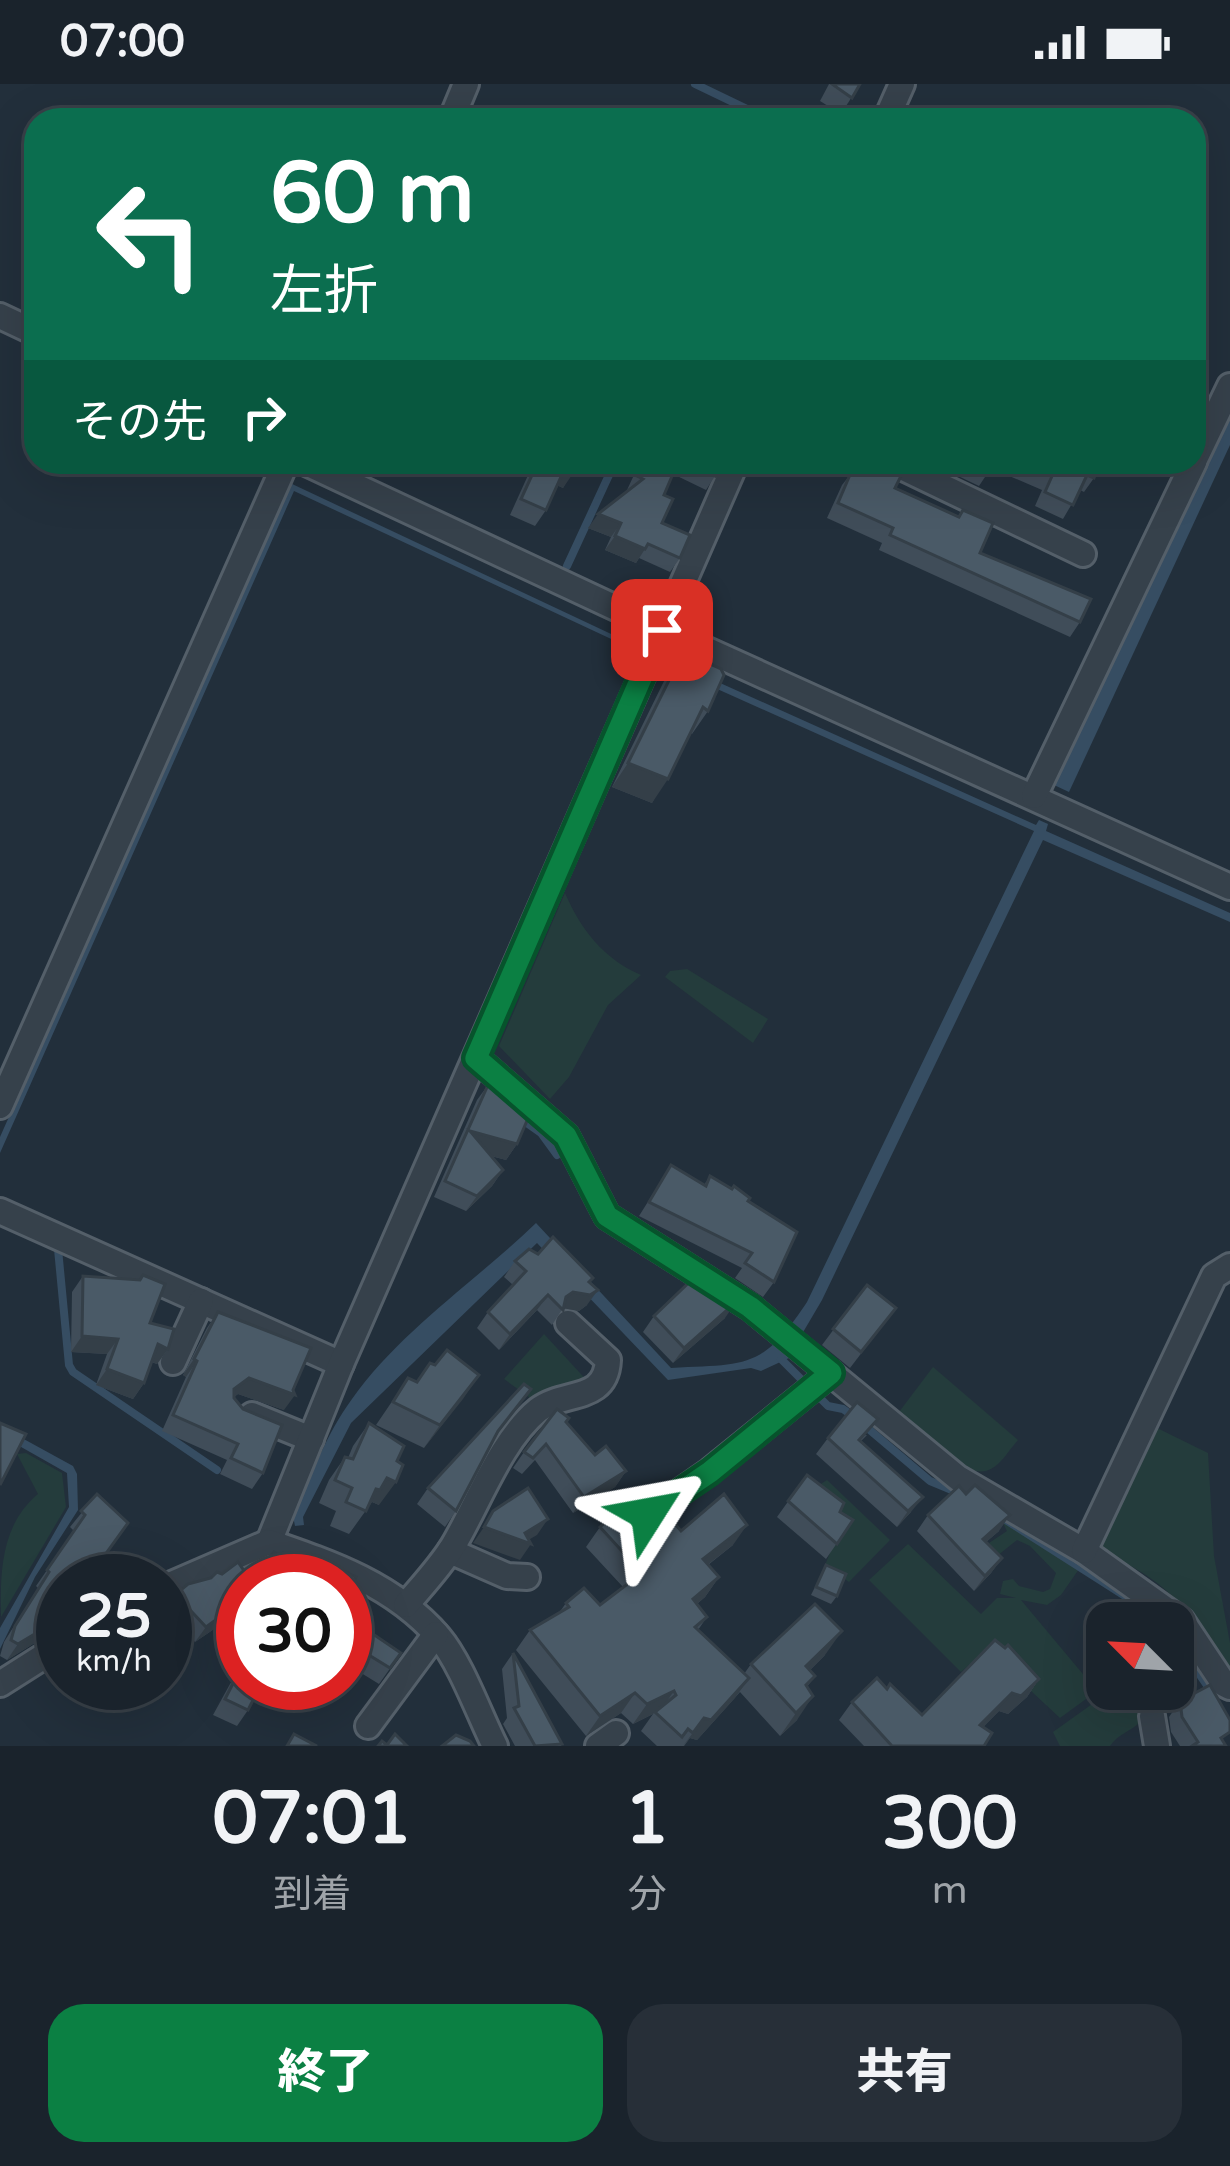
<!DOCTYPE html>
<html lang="ja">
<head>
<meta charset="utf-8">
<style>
	:root { --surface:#1a232c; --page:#272f38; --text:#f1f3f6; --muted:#9fa4a9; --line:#384048; --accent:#0b8043 }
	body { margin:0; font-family:"Varela Round","Noto Sans JP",sans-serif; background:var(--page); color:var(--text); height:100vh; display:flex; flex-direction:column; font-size:45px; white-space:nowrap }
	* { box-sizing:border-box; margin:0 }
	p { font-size:39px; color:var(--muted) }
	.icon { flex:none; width:66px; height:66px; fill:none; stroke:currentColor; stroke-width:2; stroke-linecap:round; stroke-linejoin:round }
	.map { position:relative; height:1662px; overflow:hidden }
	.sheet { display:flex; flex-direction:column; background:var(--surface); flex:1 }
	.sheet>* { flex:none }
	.hud { position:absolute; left:24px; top:24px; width:1182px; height:366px; border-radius:36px; box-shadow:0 12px 48px #0002,0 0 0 3px var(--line); background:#0b6e4f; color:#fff; overflow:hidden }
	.needle { width:78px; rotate:294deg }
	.tools { position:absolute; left:1086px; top:1518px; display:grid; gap:24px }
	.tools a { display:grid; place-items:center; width:108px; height:108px; border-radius:24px; background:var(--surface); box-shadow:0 12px 48px #0002,0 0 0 3px var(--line); font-size:60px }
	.speed { position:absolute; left:36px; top:1470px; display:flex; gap:24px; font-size:60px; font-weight:700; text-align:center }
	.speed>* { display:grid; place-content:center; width:156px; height:156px; border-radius:50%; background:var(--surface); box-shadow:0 12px 48px #0002,0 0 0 3px var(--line); line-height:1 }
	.speed small { font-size:30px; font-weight:400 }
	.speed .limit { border:18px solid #d22; background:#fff; color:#111 }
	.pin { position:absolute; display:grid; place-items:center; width:102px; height:102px; color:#fff; margin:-51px; border-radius:24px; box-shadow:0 6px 18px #0006 }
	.me { position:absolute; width:132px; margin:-66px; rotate:56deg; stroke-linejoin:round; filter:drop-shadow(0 0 9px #0008) }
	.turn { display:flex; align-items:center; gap:42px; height:252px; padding:0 48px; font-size:54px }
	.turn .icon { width:156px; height:156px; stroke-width:2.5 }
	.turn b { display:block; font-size:84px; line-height:102px }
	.then { display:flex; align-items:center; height:114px; padding:0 48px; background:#0003; gap:24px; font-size:45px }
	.eta { display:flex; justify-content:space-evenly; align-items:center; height:204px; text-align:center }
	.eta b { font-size:72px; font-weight:800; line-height:84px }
	.primary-button { display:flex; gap:24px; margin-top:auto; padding:24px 48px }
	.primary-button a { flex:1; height:138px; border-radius:36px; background:var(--accent); color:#fff; font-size:48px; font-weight:800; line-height:138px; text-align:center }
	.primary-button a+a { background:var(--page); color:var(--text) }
	.status { display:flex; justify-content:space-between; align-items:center; height:84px; padding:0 60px; background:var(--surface); direction:ltr }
	.status svg { height:33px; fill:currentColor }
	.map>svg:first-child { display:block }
</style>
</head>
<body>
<div class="status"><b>07:00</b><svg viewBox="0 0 49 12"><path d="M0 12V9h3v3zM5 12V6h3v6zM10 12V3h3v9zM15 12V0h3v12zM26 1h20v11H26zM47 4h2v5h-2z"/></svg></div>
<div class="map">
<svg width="1230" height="1662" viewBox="0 0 1230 1662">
	<rect width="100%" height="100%" fill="#222f3b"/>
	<g fill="#243c3c">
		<path d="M565,809c16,37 39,66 76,82l-33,30 -39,72 -19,22 -51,-53z"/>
		<path d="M687,885l81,50 -15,24 -88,-66 5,-6z"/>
		<path d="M544,1250l48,52 -55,17 -33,-24z"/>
		<path d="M933,1283l85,73c-15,17 -24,39 -49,29l-73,-53z"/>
		<path d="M1153,1342l55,27 6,103 16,87v26c-21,-30 -46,-67 -77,-89 -19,-14 -39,-21 -57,-37z"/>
		<path d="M26,1369l36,20 4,34 -65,110c-1,-46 0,-92 37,-123l-21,-40z"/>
		<path d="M827,1396l63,60 -41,42 -24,-17 14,-34 -37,-35z"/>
		<path d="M1013,1435l73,40 -25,36 -14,10 -26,-5 76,91 -37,27 -73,-68 -26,22 -92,-92 39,-36 73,70 16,-16h19l-16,-4 3,-13 10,-2 6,7 24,6 7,-3 6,-16 -26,-27 -13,-6 -20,16 -8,-13 18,-12 -4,-8z"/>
		<path d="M1119,1611l18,13 3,14c-10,10 -22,12 -30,24h-50l-7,-14 49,-35z"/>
	</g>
	<g fill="#364d62">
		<path d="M1230,329v32l-161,347 -15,-7z"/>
		<path d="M290,399l336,158 -2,4 -330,-154 -294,662v-16z"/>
		<path d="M669,576l367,165 3,-5 9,4 -2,7 184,82v9l-187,-82 -221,460 -20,34 -18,17 5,7 -28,13 -10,-3 -83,12 -131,-137 -186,180 -48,94 1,8 -9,1 -2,-10c18,-39 33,-82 59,-117 48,-68 124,-118 184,-176l135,145c76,-4 91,2 136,-66l227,-471 -368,-165z"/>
		<path d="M0,1342l73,40 4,8 1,36 -43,67 -35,72v-21l69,-121 -2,-34 -67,-38z"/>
	</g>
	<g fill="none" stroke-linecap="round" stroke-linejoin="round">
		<g stroke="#364d62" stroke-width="8">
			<path d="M695,0l75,36"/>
			<path d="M567,482l48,-104"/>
			<path d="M524,1037l17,12 16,22"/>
			<path d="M58,1165l11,116 4,7 144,98"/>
			<path d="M781,1275l47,47 15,3 10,7"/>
			<path d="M865,1342l65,55 29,12"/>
			<path d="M998,1431l144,92"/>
			<path d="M1173,1552l40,58"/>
		</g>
		<g stroke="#545f69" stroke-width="30">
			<g id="minor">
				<path d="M451,36l15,-36"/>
				<path d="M886,36l16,-36"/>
				<path d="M0,232l36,17"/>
				<path d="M1194,377l36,-75"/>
				<path d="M304,378l359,168 567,257"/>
				<path d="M891,378l192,92"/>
				<path d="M1034,712l160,-334"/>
				<path d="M476,974l90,78 41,80 143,91 208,171 126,73 98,70 42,63 6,3"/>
				<path d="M0,1022l286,-644"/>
				<path d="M0,1127l341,153"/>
				<path d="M173,1278l28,-61"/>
				<path d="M252,1331l59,24"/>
				<path d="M648,1430l62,-43 121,-98"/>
				<path d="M269,1458l72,-178 395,-902"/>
				<path d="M450,1467l57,25 20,1"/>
				<path d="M1084,1467l130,-275 16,-10"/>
				<path d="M165,1503l104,-45c64,22 125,43 170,95 22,26 40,77 56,109"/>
				<path d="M406,1521c16,-19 34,-38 47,-59 25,-42 48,-106 85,-136 26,-20 68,-7 70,-50l-40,-37"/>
				<path d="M0,1600l63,-40"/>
				<path d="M1152,1632l5,30"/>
				<path d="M368,1642l68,-92"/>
				<path d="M598,1662l18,-13"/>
			</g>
		</g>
		<use href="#minor" stroke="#36414b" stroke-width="24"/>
	</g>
	<g fill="#404d59">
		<path d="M829,0h31l-19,30 -21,-13z"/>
		<path d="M534,378h44l-15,26 -6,-3 -11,25 -11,16 -25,-11z"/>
		<path d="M640,378h82l-7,14 -9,14 -33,-16 -9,21 -2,28 18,35 -10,14 -31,-14 -3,5 -31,-13 6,-13 -23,-9 39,-38z"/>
		<path d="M860,378h21l14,26 63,28 5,-6 17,43 100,69 -10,15 -191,-87 3,-7 -55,-25 15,-33z"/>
		<path d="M962,378h138l-6,16 -10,14 -4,-2 -17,29 -28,-13 7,-16 -51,-22 -12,18 -23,-11z"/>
		<path d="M683,568l25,59 -16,23 -2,-1 -38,70 -40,-16 55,-112z"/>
		<path d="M488,1001l29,59 -11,16 -15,-4 12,14 -11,16 -26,25 -32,-14 43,-97z"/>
		<path d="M671,1081l33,20 6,-9 38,25 26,81 -11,15 -28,-19 7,-10 -103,-52z"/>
		<path d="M515,1177l75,22 -3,22 -8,6 -16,-3 -11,17 -15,-15 -38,40 -22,-22 11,-16 25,-27 -9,-8z"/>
		<path d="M143,1191l7,48 18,26 -11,15 -6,-2 -7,21 -11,16 -37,-14 11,-31 -36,-2 1,-60 11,-16 56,4z"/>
		<path d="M867,1201l29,23 -46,60 -28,-23z"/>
		<path d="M218,1228l66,98 -46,-16 -4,3 29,76 -11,16 -32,-15 7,-14 -65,-29 24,-54 -3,-2 24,-47z"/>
		<path d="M654,1232l71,2 -52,45 -30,-31z"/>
		<path d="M479,1291l-55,73 -48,-23 32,-47 8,4z"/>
		<path d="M531,1305l-35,47 -40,75 -11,16 -28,-23 11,-16z"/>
		<path d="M566,1338l29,33 31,16 -11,16 -42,26 -38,-53 -13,14 -9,-6 11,-16z"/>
		<path d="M369,1339l10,82 -7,-3 -23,32 -19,-8 6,-15 -17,-8 10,-23 16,-23 3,1 5,-12z"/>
		<path d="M867,1351l-6,6 50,71 -14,15 -81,-73 12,-16z"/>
		<path d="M807,1391l33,37 13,8 -27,39 -49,-42z"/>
		<path d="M97,1410l-3,76 -35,58 -52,32 -7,-4 4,-14 34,-54 -2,-2 38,-55 -4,-4z"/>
		<path d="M649,1420l32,27 52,14 -25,20 11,12 -14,20 -8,7 10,13 -9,13 46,44 7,-10 74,-9 -15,15 5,6 -8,11 -10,33 -17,16 -40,-44 -43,48 -7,-2 -6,8h-27l-16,-15 12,-17 -20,10 -12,-11 -35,23 -70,-86 14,-20 29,-17 7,-10 34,2 23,-18 -37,-40 14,-20z"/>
		<path d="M928,1431l71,16 -13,11 16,16 -11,15 -17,18 -57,-60z"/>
		<path d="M826,1481l11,31 -6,8 -20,-9z"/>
		<path d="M222,1490l21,7v69l-23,-25 -25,17 -15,-16 -15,16z"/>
		<path d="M345,1531l56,38 -22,31 -26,-16 4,-6 -12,-6z"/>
		<path d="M1107,1564v30l-14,-11z"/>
		<path d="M513,1569l49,91 -1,2h-46l-12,-22 4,-6 -5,-49z"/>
		<path d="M241,1584l7,42 -11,16 -24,-11 17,-31z"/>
		<path d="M1039,1595l-12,18 -19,17 -9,-3 -16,16 1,19h-120l-25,-26 13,-18 35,-13 35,26z"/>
		<path d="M1180,1617l45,43 1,2h-46l-9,-14 -2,-15z"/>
	</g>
	<g fill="#343f48">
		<path d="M565,384l9,4 -11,16 -9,-4z"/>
		<path d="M598,430l23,9 -10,14 -23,-9z"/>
		<path d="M615,452l30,13 -9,14 -31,-13z"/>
		<path d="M628,679l40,16 -16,24 -40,-16z"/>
		<path d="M470,1047l47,13 -11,16 -46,-13z"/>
		<path d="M503,1086l-11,16 -26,25 11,-15z"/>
		<path d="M598,1206l-11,15 -8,6 -17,-3 4,-11 7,-5 9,2z"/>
		<path d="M548,1211l-11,15 -38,40 11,-16z"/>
		<path d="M736,1218l-11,16 -52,45 11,-15z"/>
		<path d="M82,1252l36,3 -11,15 -36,-2z"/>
		<path d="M158,1260l10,5 -11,15 -10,-4z"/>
		<path d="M194,1275l3,2 -11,16 -3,-2z"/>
		<path d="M107,1285l37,14 -11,16 -37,-14z"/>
		<path d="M479,1291l-16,24 -39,49 16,-23z"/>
		<path d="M249,1294l46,17 -11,15 -46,-16 -15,11 11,-16z"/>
		<path d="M626,1387l-11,16 -42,26 11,-16z"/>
		<path d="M387,1394l9,4 -17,23 -7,-3 -8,12 12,-25z"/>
		<path d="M923,1413l-12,15 -14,15 11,-16z"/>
		<path d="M1010,1431l-11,16 -27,23 11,-15z"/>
		<path d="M548,1435l-11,16 -12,7 6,2 -11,16 -47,-17 11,-16 41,6z"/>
		<path d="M747,1441l-14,20 -44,34 14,-20z"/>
		<path d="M1002,1474l-11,15 -17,18 11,-15z"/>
		<path d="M719,1493l-14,20 -26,22 14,-20z"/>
		<path d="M231,1525l-11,16 -25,17 11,-15z"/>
		<path d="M191,1527l-11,15 -15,16v-4z"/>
		<path d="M63,1533v6l-4,5 -52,32 11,-16z"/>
		<path d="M842,1547l-17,24 -35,35 16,-24z"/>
		<path d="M749,1594l-14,20 -38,42 -7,-2 -7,8 21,-28z"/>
		<path d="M1039,1595l-12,18 -19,17 -9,-3 -31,32 12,-18 32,-32z"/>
		<path d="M674,1607l-14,20 -5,1 -2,2 -20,10 14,-20z"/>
		<path d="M635,1609l-14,20 -35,23 14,-20z"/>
		<path d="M813,1612l-16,24 -17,16 16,-23z"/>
	</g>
	<g fill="#4a5a67" stroke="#343f48" stroke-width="3">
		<path d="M832,0h28l-8,14z"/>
		<path d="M829,25l23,11h-29z"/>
		<path d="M538,378h40l-4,10 -9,-4 -19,42 -25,-11z"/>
		<path d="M643,378h35l-14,33 9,4 -11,24 28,12 -10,23 -32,-14 -3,5 -30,-13 6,-13 -23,-9 45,-35 -6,-3z"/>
		<path d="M686,378h36l-7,14z"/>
		<path d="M862,378h19l22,10 -8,16 64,29 4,-7 30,13 -13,30 111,46 -11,23 -190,-87 3,-7 -55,-25 14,-33 6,3z"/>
		<path d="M969,378h24l-4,10z"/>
		<path d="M1020,378h80l-6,16 -7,-3 -14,30 -28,-13 7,-16z"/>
		<path d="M683,568l38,17 3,6 -16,36 -5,-4 -35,72 -40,-16z"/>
		<path d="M488,1001l44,24 -15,35 -47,-13 33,39 -26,26 -32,-15z"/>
		<path d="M671,1081l35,21 4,-10 22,13 2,-3 16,12 -2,3 49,31 -23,50 -29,-19 7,-10 -103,-51z"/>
		<path d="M553,1153l40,41 -4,4 9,8 -8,5 -17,-3 -7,5 -3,13 -15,-15 -38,39 -22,-22 38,-41 -11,-10 14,-12 9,5z"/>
		<path d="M700,1188l36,30 -52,46 -30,-32z"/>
		<path d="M143,1191l22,9 -15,39 24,6 -6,20 -10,-5 -14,39 -37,-14 11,-30 -36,-3 1,-60 57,4z"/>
		<path d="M867,1201l29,23 -35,44 -28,-23z"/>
		<path d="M218,1228l93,36 -18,42 2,5 -46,-17 -15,11v9l9,11 39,16 -19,48 -32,-15 7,-14 -65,-29 24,-54 -3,-2z"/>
		<path d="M447,1266l32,25 -39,50 -47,-23 15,-24 9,4 13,-19 5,2z"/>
		<path d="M524,1300l7,5 -33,42 -42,80 -28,-23z"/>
		<path d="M857,1318l21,17 -19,21 64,57 -15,14 -80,-73z"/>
		<path d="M557,1325l12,9 -3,4 29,33 11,-9 20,25 -42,26 -38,-53 -13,14 -9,-6z"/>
		<path d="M0,1339l26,11 -26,51z"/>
		<path d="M369,1339l35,23 -7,15 6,4 -7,17 -9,-4 -7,12 -4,-1 -10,22 -20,-9 6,-14 -17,-8 10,-23 8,2z"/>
		<path d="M807,1391l37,28 -4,9 13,8 -16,24 -49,-43z"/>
		<path d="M975,1401l35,30 -27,24 19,19 -17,18 -57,-61 31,-29 7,8z"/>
		<path d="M528,1404l20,31 -23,14 6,11 -47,-17 9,-16z"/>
		<path d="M644,1404l5,16 14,6 18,21 43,-37 23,31 -44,34 16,18 -26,22 14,18 -12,10 54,51 -38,42 -7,-2 -11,15 -5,-4 -6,8 -27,-25 21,-17 -2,-4 -27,13 -12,-11 -35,23 -70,-86 39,-23 -3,-4 18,-15 16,17 42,-32 -42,-46z"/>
		<path d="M97,1410l31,29 -34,47 3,3 -5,8h-29v36l-45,27 -7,-4 4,-14 34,-54 -2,-2 38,-55 -4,-4z"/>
		<path d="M274,1468l6,4 3,-3 32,28h-63z"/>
		<path d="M238,1478l13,19h-8v42l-12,-14 -25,18 -15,-16 -26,27v-35l23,-19 23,-6 6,-6 5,2z"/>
		<path d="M324,1478l32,15 -11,25v-21h-29z"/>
		<path d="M826,1481l20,9 -9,22 -21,-9z"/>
		<path d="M815,1520l27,27 -36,35 9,10 -9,9 7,11 -17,17 -45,-49z"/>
		<path d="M1145,1520l21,19h-37z"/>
		<path d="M345,1531l56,38 -11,15 -26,-16 4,-6 -23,-10z"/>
		<path d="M995,1556l10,8 3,-3 31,34 -18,17 -9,-3 -32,32 12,8 -8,13h-92l-40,-44 25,-24 10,11 3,-5 32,31z"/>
		<path d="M513,1569l49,91 -27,2 -21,-38 5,-2z"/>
		<path d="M241,1584l2,1v14h19l-14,27 -23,-11z"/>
		<path d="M1210,1601l20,35v12l-9,6 5,8h-34l6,-4 -16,-25 -2,-16z"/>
		<path d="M294,1650l23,12h-30z"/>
		<path d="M395,1650l12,12h-29l4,-5 5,4z"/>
		<path d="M456,1651l14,6 4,5h-32z"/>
	</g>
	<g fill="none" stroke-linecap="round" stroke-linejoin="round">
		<g stroke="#07532c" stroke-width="30">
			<path id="route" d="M648,1430l62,-42 121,-99 -81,-66 -143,-91 -41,-80 -90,-78 186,-428"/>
		</g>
		<use href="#route" stroke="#0b8043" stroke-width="21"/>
	</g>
</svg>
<div class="tools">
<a><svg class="needle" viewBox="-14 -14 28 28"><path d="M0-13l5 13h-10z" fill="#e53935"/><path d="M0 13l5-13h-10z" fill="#9fa4a9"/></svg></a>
</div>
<div class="speed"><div>25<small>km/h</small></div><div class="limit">30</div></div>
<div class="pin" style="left:662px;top:546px;background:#d93025"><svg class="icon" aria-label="arrive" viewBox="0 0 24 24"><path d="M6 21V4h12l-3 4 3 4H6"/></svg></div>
<svg class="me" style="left:648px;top:1430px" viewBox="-20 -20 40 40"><path d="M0-17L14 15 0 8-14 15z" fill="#0b8043" stroke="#fff" stroke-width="4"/></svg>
<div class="hud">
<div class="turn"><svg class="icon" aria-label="left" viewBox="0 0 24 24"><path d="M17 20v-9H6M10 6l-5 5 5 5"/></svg><div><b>60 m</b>左折</div></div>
<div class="then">その先<svg class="icon" aria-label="right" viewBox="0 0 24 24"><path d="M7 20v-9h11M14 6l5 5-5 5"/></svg></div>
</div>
</div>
<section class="sheet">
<div class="eta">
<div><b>07:01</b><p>到着</p></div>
<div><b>1</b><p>分</p></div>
<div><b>300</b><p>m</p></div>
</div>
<div class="primary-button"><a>終了</a><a>共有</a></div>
</section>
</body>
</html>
